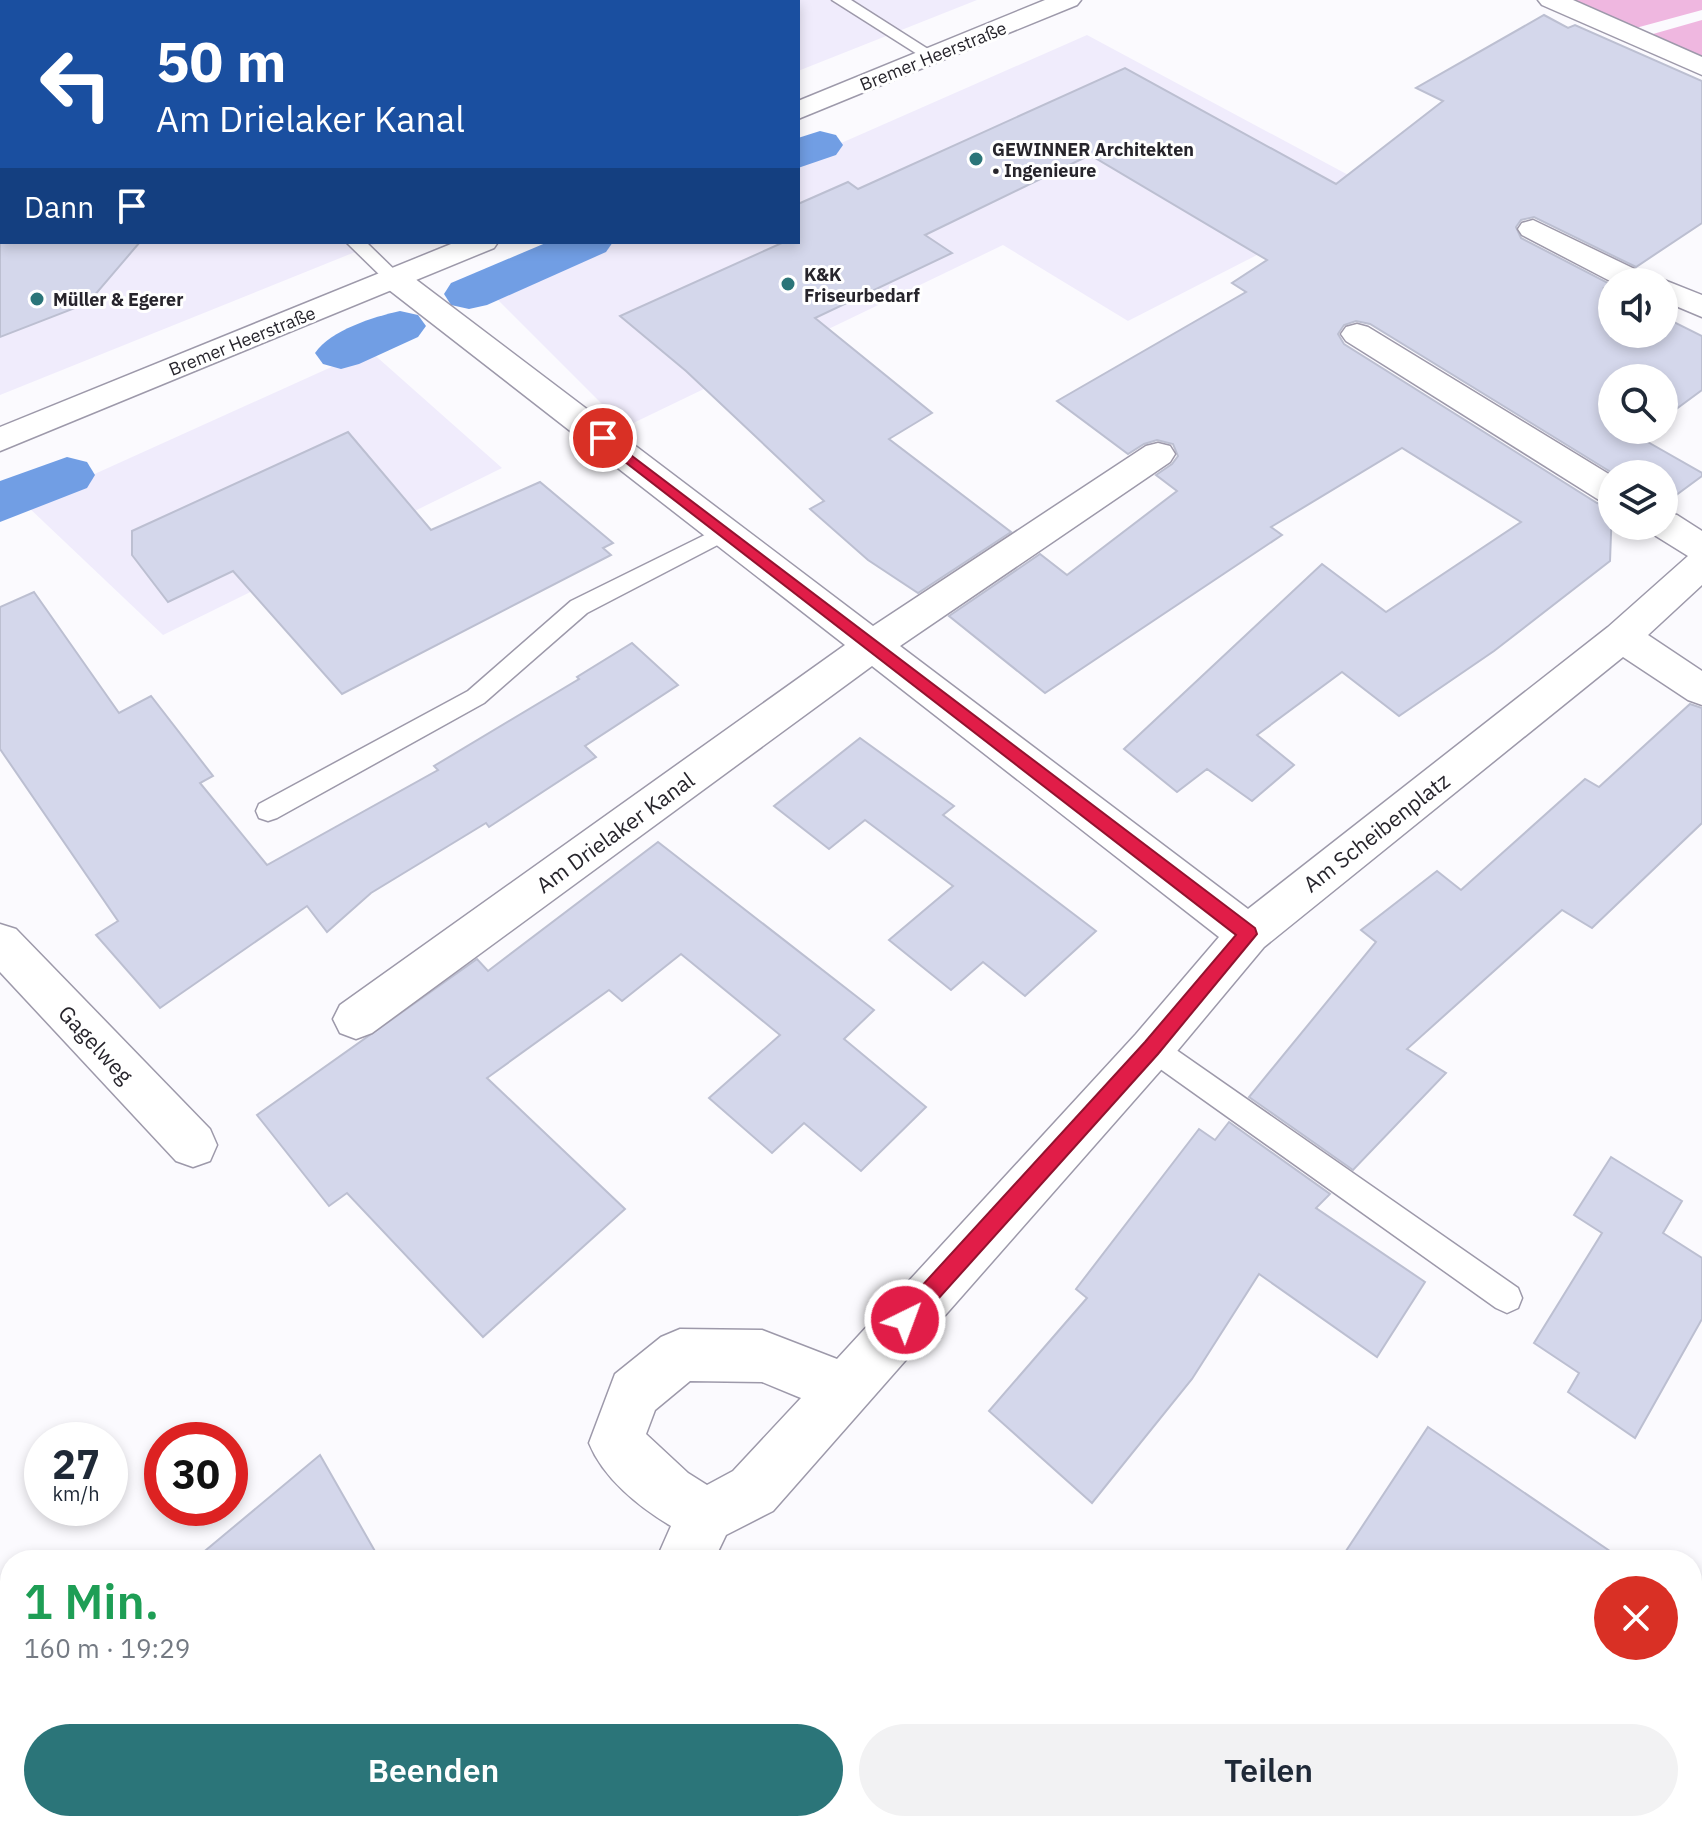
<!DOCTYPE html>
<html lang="de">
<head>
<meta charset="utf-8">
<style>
	:root { --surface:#fff; --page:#f2f2f3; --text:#1f2937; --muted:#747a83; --accent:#2b7579 }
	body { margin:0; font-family:"IBM Plex Sans",sans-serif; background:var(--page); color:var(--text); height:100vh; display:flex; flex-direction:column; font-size:30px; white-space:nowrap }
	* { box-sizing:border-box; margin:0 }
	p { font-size:26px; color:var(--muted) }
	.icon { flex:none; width:44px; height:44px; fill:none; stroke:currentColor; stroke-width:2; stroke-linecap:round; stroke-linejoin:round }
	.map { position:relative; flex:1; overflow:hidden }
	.sheet { position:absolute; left:0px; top:1550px; width:1702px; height:282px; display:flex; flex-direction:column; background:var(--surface); border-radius:32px 32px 0 0; box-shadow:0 4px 12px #0003 }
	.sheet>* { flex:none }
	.top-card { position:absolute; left:0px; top:0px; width:800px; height:244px; box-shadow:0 4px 12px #0003; background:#1a4fa0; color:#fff; overflow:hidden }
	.buttons { position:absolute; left:1598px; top:268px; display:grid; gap:16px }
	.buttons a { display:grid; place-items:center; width:80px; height:80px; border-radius:50%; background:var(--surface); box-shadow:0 4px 12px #0003; font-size:40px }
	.speed { position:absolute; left:24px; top:1422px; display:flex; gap:16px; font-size:40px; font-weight:700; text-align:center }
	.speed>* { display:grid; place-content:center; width:104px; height:104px; border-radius:50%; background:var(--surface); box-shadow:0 4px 12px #0003; line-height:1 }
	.speed small { font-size:20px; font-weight:400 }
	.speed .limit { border:12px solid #d22; background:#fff; color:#111 }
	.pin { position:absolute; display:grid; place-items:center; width:68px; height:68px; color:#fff; margin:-34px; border:4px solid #fff; border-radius:50%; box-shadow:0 2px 8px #0007 }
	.me { position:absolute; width:88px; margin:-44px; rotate:42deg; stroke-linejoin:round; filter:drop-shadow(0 0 6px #0008) }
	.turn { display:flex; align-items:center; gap:28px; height:168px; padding:0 24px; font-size:36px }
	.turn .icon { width:104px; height:104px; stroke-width:2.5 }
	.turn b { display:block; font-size:56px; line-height:68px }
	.then { display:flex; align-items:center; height:76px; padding:0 24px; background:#0003; gap:16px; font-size:30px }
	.round { display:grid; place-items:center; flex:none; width:84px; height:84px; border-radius:42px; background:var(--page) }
	.head { display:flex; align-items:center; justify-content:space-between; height:136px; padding:0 24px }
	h1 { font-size:48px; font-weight:600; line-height:60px; color:#1e9e55 }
	.primary-button { display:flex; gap:16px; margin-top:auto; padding:16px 24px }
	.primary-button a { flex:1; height:92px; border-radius:48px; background:var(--accent); color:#fff; font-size:32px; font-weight:600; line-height:92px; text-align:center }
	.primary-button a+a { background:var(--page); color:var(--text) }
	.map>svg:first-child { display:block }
</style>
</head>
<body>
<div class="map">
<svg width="1702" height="1831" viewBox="0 0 1702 1831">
	<rect width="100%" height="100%" fill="#fbfafe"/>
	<g fill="#f0ecfc">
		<path d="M0,0h977l-179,71v-69h-796v240h378l-380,153z"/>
		<path d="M1087,35l293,157 -252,129 -125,-76 -378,182 -131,-131 123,-54h181v-80z"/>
		<path d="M369,350l133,118 -339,167 -137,-130z"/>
	</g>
	<g fill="#efb7e0">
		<path d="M1568,0h134v10l-70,19z"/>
		<path d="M1702,20v42l-56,-26z"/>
	</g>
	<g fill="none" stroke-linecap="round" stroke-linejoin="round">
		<g fill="#719ee4" fill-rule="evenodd">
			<path d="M820,131l16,4 7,10 -7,10 -38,13v-30z"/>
			<path d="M548,242h65l-7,10 -119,53 -18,4 -18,-4 -7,-11 7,-11z"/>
			<path d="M400,311l18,4 8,11 -8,11 -59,27 -18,5 -18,-5 -8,-11c16,-23 58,-36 85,-42z"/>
			<path d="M67,457l20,5 8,13 -8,13 -87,34v-41z"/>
		</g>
	</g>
	<g fill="#d4d7eb" stroke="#bcbfd1" stroke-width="2">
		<path d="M1544,15l24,13 7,-3 127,56v142l-66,44 -102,-50 -13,3 -5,7 5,11 89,46 -6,4 8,4v42h52v-17l38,19v54l-38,28v-40h-52v52h37l-10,7 63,36v3l-38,28v-30h-50l-244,-150 -14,-3 -12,4 -6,9 6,10 253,159 15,4 -2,54 -116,90 -95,65 -57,-44 -85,63 37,30 -42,36 -45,-32 -30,23 -53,-43 198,-185 64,48 135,-90 -119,-74 -131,79 11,8 -237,158 -96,-77 91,-62 27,21 110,-84 -21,-16 16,-11 6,-8 -5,-12 -16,-4 -13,4 -16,10 -71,-53 189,-109 -14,-9 35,-23 -177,-105 -165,80 27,18 -137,65 117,95 -43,26 122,93 -93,61 -50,-33 -58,-51 14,-8 -138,-130 -66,-55 164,-74h14v-38l50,-22 10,7 267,-121 211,116 107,-83 -27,-13z"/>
		<path d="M0,242h140l-52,61 -88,34z"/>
		<path d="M348,432l83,98 109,-48 73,61 -10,5 8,7 -269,139 -109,-123 -65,31 -36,-47v-24z"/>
		<path d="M34,592l85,121 32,-17 62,80 -13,7 67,82 171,-95 -4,-4 145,-87 -2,-2 55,-34 46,42 -93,61 11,11 -107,70 -3,-4 -115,70 -44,39 -20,-26 -147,102 -64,-73 22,-14 -118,-172v-142z"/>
		<path d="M1690,704l12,4v115l-110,105 -30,-18 -155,139 39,24 -93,97 -104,-73 127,-155 -15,-12 76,-59 24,19 124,-111 14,8z"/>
		<path d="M860,738l94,68 -11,9 153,116 -71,65 -42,-34 -32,28 -62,-50 64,-54 -88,-66 -36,29 -55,-43z"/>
		<path d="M658,842l216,168 -30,29 82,68 -65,64 -57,-48 -32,30 -63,-55 71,-63 -99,-81 -59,47 -13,-11 -122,88 138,131 -142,128 -136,-144 -18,13 -72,-91 220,-156 11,12z"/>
		<path d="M1229,1122l101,72 -14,14 109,74 -48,75 -118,-83 -67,105 -100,124 -103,-92 98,-113 -11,-9 123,-160 16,11z"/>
		<path d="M1611,1157l71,44 -19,32 39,25v61l-67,119 -67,-46 11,-19 -45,-30 68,-110 -28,-18z"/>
		<path d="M1428,1427l195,133h-283z"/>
		<path d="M320,1455l60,105h-186z"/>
	</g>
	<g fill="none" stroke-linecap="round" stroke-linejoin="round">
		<g stroke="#9d99aa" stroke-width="3">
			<g id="lane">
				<path d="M832,0h19l88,56 -8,5 -6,-2z"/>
				<path d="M346,242h20l38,37 -2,4h-14z"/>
				<path d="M725,525l8,2 3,5 -3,5 -146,76 -103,90 -207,115 -9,3 -9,-3 -3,-7 3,-7 209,-113 103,-90z"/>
				<path d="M1152,1036l10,4 356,248 4,10 -4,10 -11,5 -11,-5 -354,-252 -4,-8 4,-8z"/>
				<path d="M254,1822h38l3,9h-38z"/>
			</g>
		</g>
		<g stroke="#9d99aa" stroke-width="3">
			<g id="street">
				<path d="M1538,0h35l129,57v18l-160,-70z"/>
				<path d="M1533,220l114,55 5,7h-40l-90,-47 -4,-6 4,-6z"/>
				<path d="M395,270l11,2 467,354 273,-180 12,-3 12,3 5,8 -5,8 -270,184 348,263 360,-282 80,-71 -37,-23 -4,-7h17v-14l13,3 25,16v54l-54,50 54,36v34l-14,-5 -65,-43 -359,290 -96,115 -395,449 -47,24 -12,25h-58l15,-34c-32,-19 -68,-48 -82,-83l26,-69 46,-37 19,-8 82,1 75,29 299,-325 83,-97 -347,-271 -500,367 -16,6 -16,-6 -7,-14 7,-14 505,-360 -461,-359 -5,-7 5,-7zM690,1381l72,1 39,16 -68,73 -26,14 -19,-12 -42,-39 9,-24z"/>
				<path d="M1664,280l38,15v22l-38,-16v-19h-10z"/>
				<path d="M1357,324l11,3 244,149v28l-13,-4 -253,-159 -5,-7 5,-7z"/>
				<path d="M0,924l16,5 194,200 7,16 -7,16 -17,6 -17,-6 -176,-189z"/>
				<path d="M390,1822h70l-4,9h-70z"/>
				<path d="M810,1822h67l4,9h-67z"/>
			</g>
		</g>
		<g stroke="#9d99aa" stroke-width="3">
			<g id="secondary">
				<path d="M1045,0h36l-4,5 -279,114v-18z"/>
				<path d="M456,242h42l-4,6 -494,203v-24z"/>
			</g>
		</g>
		<use href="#lane" fill="#fff" fill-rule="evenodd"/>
		<use href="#street" fill="#fff" fill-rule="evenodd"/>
		<use href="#secondary" fill="#fff" fill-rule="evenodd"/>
	</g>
	<path fill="#e11d48" stroke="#92132f" stroke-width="2" d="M603,434l652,494 2,6 -99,120 -246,274 -7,3 -8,-3 -3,-8 3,-7 248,-271 91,-107 -638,-494 -2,-3z"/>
	<g fill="#2b7579" stroke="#fff" stroke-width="3">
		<circle cx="976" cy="159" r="8"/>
		<circle cx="788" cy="284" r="8"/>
		<circle cx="37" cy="299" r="8"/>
	</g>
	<g text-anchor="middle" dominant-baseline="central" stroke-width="6" stroke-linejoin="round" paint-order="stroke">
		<g font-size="18" fill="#27252c" stroke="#fff">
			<text transform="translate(933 56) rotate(-22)">Bremer Heerstraße</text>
			<text transform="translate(242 341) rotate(-22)">Bremer Heerstraße</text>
		</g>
		<g font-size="18" font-weight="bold" fill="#27252c" stroke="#fff" text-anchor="start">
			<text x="992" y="149">GEWINNER Architekten<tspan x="992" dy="21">• Ingenieure</tspan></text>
			<text x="804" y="274">K&amp;K<tspan x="804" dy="21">Friseurbedarf</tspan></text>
			<text x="53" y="299">Müller &amp; Egerer</text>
		</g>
		<g font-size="22" fill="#27252c" stroke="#fff">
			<text transform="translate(615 832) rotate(-36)">Am Drielaker Kanal</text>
			<text transform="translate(1376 832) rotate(-38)">Am Scheibenplatz</text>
			<text transform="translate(96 1044) rotate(47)">Gagelweg</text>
		</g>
	</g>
</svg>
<div class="buttons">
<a><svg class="icon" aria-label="sound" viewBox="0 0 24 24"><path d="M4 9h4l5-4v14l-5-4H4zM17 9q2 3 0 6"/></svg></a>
<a><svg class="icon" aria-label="search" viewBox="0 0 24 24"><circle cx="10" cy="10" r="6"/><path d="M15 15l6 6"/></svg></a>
<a><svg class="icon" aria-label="layers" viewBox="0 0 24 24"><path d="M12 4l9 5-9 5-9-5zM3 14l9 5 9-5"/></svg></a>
</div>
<div class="speed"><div>27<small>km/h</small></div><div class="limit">30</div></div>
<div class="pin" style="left:603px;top:438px;background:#d93025"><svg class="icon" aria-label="arrive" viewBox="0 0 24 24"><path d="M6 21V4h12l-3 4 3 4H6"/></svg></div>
<svg class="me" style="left:905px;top:1320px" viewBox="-20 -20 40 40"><circle r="17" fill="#e11d48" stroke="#fff" stroke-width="3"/><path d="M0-11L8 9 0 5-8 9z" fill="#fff"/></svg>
<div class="top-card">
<div class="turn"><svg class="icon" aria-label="left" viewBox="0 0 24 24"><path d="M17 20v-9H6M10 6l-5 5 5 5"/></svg><div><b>50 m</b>Am Drielaker Kanal</div></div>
<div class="then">Dann<svg class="icon" aria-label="arrive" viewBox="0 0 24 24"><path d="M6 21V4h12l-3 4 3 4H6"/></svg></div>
</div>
<section class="sheet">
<div class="head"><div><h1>1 Min.</h1><p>160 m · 19:29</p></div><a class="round" style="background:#d93025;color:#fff"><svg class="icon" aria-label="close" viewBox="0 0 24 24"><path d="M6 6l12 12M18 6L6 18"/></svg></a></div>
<div class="primary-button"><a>Beenden</a><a>Teilen</a></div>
</section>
</div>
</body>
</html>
